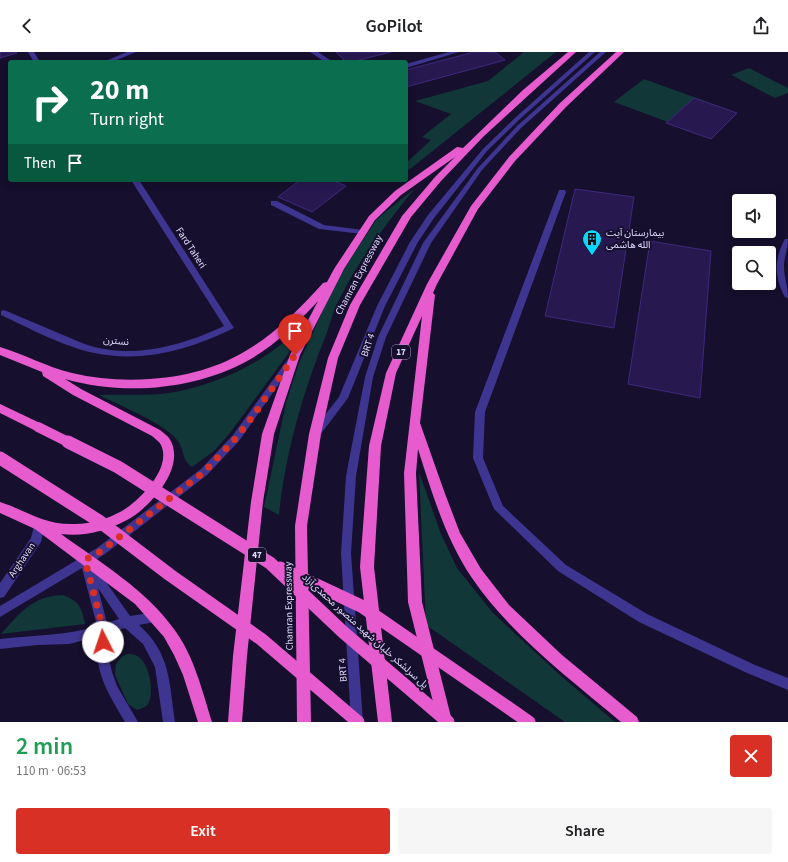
<!DOCTYPE html>
<html lang="en">
<head>
<meta charset="utf-8">
<style>
	:root { --surface:#fff; --page:#f6f6f6; --text:#202124; --muted:#757577; --accent:#d93025 }
	body { margin:0; font-family:"Source Sans 3","Noto Sans Arabic",sans-serif; background:var(--page); color:var(--text); height:100vh; display:flex; flex-direction:column; font-size:15px; white-space:nowrap }
	* { box-sizing:border-box; margin:0 }
	p { font-size:13px; color:var(--muted) }
	.icon { flex:none; width:22px; height:22px; fill:none; stroke:currentColor; stroke-width:2; stroke-linecap:round; stroke-linejoin:round }
	.map { position:relative; height:670px; overflow:hidden }
	.sheet { display:flex; flex-direction:column; background:var(--surface); flex:1 }
	.sheet>* { flex:none }
	.banner { position:absolute; left:8px; top:8px; width:400px; height:122px; border-radius:4px; box-shadow:0 2px 10px #0003; background:#0b6e4f; color:#fff; overflow:hidden }
	.fabs { position:absolute; left:732px; top:142px; display:grid; gap:8px }
	.fabs a { display:grid; place-items:center; width:44px; height:44px; border-radius:4px; background:var(--surface); box-shadow:0 2px 10px #0003; font-size:20px }
	.pin { position:absolute; display:grid; place-items:center; width:34px; height:34px; color:#fff; margin:-41px -17px; border-radius:50% 50% 50% 0; rotate:-45deg; box-shadow:0 0 4px #0007 }
	.pin .icon { rotate:45deg }
	.me { position:absolute; width:44px; margin:-22px; rotate:356deg; stroke-linejoin:round; filter:drop-shadow(0 0 3px #0008) }
	.turn { display:flex; align-items:center; gap:14px; height:84px; padding:0 16px; font-size:18px }
	.turn .icon { width:52px; height:52px; stroke-width:2.5 }
	.turn b { display:block; font-size:28px; line-height:34px }
	.then { display:flex; align-items:center; height:38px; padding:0 16px; background:#0003; gap:8px; font-size:15px }
	.round { display:grid; place-items:center; flex:none; width:42px; height:42px; border-radius:4px; background:var(--page) }
	.headline { display:flex; align-items:center; justify-content:space-between; height:68px; padding:0 16px }
	h1 { font-size:24px; font-weight:600; line-height:30px; color:#1e9e55 }
	.cta { display:flex; gap:8px; margin-top:auto; padding:8px 16px }
	.cta a { flex:1; height:46px; border-radius:4px; background:var(--accent); color:#fff; font-size:16px; font-weight:600; line-height:46px; text-align:center }
	.cta a+a { background:var(--page); color:var(--text) }
	header { display:flex; justify-content:space-between; align-items:center; height:52px; padding:0 16px; background:var(--surface); font-size:18px; font-weight:600 }
	.map>svg:first-child { display:block }
</style>
</head>
<body>
<header><svg class="icon" aria-label="back" viewBox="0 0 24 24"><path d="M15 5l-7 7 7 7"/></svg>GoPilot<svg class="icon" aria-label="share" viewBox="0 0 24 24"><path d="M12 15V3M7 8l5-5 5 5M5 13v7h14v-7"/></svg></header>
<div class="map">
<svg width="788" height="670" viewBox="0 0 788 670">
	<rect width="100%" height="100%" fill="#160f2d"/>
	<g fill="#113738">
		<path d="M524,0h32l-147,118 -3,-2v-5l25,-23 -9,-3 29,-23 -36,-13 73,-20z"/>
		<path d="M749,16l39,20v5l-13,5 -44,-23z"/>
		<path d="M644,27l83,30 -27,25 -86,-32z"/>
		<path d="M415,136c-29,36 -58,74 -78,116 -5,10 -7,21 -11,31 -23,57 -41,119 -47,180l-15,-8 22,-104 13,-40 33,-73 22,-37 23,-34z"/>
		<path d="M311,263l-8,16 -15,23 -58,79 -16,18 -22,16c-11,-8 -7,-16 -14,-26 -14,-18 -57,-35 -79,-46 23,-1 48,1 70,-2 44,-7 88,-27 121,-56 7,-7 14,-15 21,-22z"/>
		<path d="M419,420l22,62 16,34 36,45 68,63 54,46h-50l-139,-97z"/>
		<path d="M63,543c16,6 19,13 22,29l-84,10c19,-21 31,-38 62,-39z"/>
		<path d="M127,602c4,0 8,0 12,3 10,7 16,36 9,47 -2,3 -6,4 -11,6l-9,-6 -13,-29 1,-11 5,-7z"/>
	</g>
	<g fill="#271950" stroke="#3f287f">
		<path d="M0,0h16l1,1 -17,5z"/>
		<path d="M336,0h55l-40,10h-5z"/>
		<path d="M474,0h21l10,8 -99,27v-17z"/>
		<path d="M694,46l43,15 -26,26 -45,-16z"/>
		<path d="M300,128h32l14,6 -34,26 -34,-15z"/>
		<path d="M575,137l59,8 -20,131 -69,-12z"/>
		<path d="M650,189l61,10 -11,147 -72,-14z"/>
	</g>
	<g fill="none" stroke-linecap="round" stroke-linejoin="round">
		<g fill="#3e3591" fill-rule="evenodd">
			<path d="M589,0h6l-75,67 -33,32 -53,67 -16,24 -33,64 -37,92 -28,37h-6l-2,-3 2,-3 25,-32 38,-91 33,-64 18,-27 55,-66 33,-32z"/>
			<path d="M600,0h6l-85,76 -39,42 -51,73 -45,94 -13,40 -17,99 -5,77 12,169h-12l-10,-169 5,-77 19,-99 13,-40 45,-94 55,-75 39,-42z"/>
			<path d="M559,138h6l1,2 -81,220 -2,46 20,48 63,59 81,49 108,51 33,13v12l-41,-17 -108,-51 -81,-51 -64,-62 -21,-51 2,-46z"/>
			<path d="M271,149h6l47,24 39,5 4,2 -4,2 -44,-5 -48,-24z"/>
			<path d="M785,187h3c0,9 -4,18 -4,28 0,10 4,20 4,31l-3,-1c-11,-19 -11,-39 0,-58z"/>
			<path d="M4,258l78,33c48,18 100,3 144,-18l3,-1 4,3 -1,2c-43,21 -90,34 -138,24 -29,-6 -66,-25 -93,-38v-4z"/>
			<path d="M291,306l4,3 -56,80 -32,34 -102,79 -13,8 38,54 26,-4 4,1 2,4 -2,4 -21,4c32,29 30,57 36,97h-12l-8,-55 -12,-23 -18,-16 -16,5 -1,22 4,17 5,14 21,36h-13c-18,-31 -30,-48 -28,-85l-28,7 -32,1 -37,4v-10c32,-4 66,-3 97,-13l-15,-58 -82,49v-11l97,-58 104,-79 32,-34 55,-76zM98,536l21,31 -12,4z"/>
		</g>
		<g fill="#3e3591" fill-rule="evenodd">
			<path d="M28,0h6l6,10h-6z"/>
			<path d="M127,0h9l-24,10h-9z"/>
			<path d="M310,0h8l15,10h-8z"/>
			<path d="M449,0h10l-53,16v-4z"/>
			<path d="M131,128h8l93,145 2,2 -2,2h-6z"/>
			<path d="M39,468l4,2 2,3 -4,17 -37,55 -4,1v-15l31,-45 4,-16z"/>
		</g>
		<g fill="#e65cce" fill-rule="evenodd">
			<path d="M568,0h8l-92,84 -43,45 -30,36 -51,88 -22,53 -17,76 -14,92 4,196h-14l-2,-196 14,-92 19,-76 22,-53 52,-89 33,-39 20,-20 -54,38 -26,25 -31,49 -44,86 -26,79 -11,68 -16,154 -5,66h-14l5,-66 18,-154 11,-68 28,-79 28,-54c-20,22 -43,44 -69,59 -54,30 -125,36 -184,19l16,10 79,41c3,3 7,5 9,8 19,28 -19,70 -42,82 -21,11 -43,17 -66,14 40,29 84,55 113,95 20,27 28,61 38,93h-14l-15,-47 -9,-20 -10,-18 -29,-33 -100,-75 -35,-16v-11c28,9 43,23 75,22 17,0 32,-5 47,-13 18,-11 50,-43 39,-66 -2,-4 -6,-6 -9,-9l-79,-41 -30,-19 -1,-4 -42,-17v-8c24,7 47,20 72,26 25,6 52,8 78,6 78,-5 122,-39 173,-96l4,-1 7,-13 35,-53 26,-25 62,-44 6,1 60,-58z"/>
			<path d="M616,0h8l-58,55 -51,54 -37,48 -41,75 -4,9 2,2 -15,128 24,68 16,42 21,36 28,36 53,50 75,62 2,5h-18c-52,-44 -110,-87 -149,-144 -26,-38 -40,-85 -54,-129l-2,24 6,129 30,119 -14,1 -30,-120 -4,-129 18,-157 -26,57 -15,73 -7,121 18,155h-14l-18,-155 9,-121 17,-73 41,-89 44,-78 38,-49 51,-54z"/>
			<path d="M0,352l42,20 2,3 -2,3 -4,1 -4,-1 -34,-17z"/>
		</g>
		<path stroke="#e65cce" stroke-width="10" d="M38,375l32,16"/>
		<g stroke="#e65cce" stroke-width="13">
			<path d="M68,390l50,25 152,96 73,69 105,90"/>
			<path d="M0,406l99,63 71,54 91,64 97,83"/>
			<path d="M280,516l81,38 168,116"/>
		</g>
	</g>
	<g fill="none" stroke-linecap="round" stroke-linejoin="round">
		<path stroke="#d93025" stroke-width="7" stroke-dasharray="0 12.6" d="M103,590v-13l-18,-69 16,-9 103,-79 32,-34 17,-22 42,-61"/>
	</g>
	<defs>
		<g id="building-pin" transform="scale(1)"><path d="M0 17L-7.5 6A9.5 9.5 0 1 1 7.5 6Z" fill="#07d7ff" stroke="#160f2d"/><path d="M-4-6H4V6H1V3H-1V6H-4ZM-2.5-4.3h1.7v1.8h-1.7ZM.8-4.3h1.7v1.8H.8ZM-2.5-1h1.7V.8h-1.7ZM.8-1h1.7V.8H.8Z" fill="#111"/></g>
	</defs>
	<g fill-rule="evenodd">
		<use href="#building-pin" x="592" y="187"/>
	</g>
	<g text-anchor="middle" dominant-baseline="central" stroke-width="4" stroke-linejoin="round" paint-order="stroke">
		<g fill="#160f2d" stroke="#a49ec0" stroke-width="1">
			<rect x="392" y="293" width="18" height="14" rx="3"/>
			<rect x="248" y="496" width="18" height="14" rx="3"/>
		</g>
		<g font-size="9" font-weight="bold" fill="#e1dbff">
			<text x="401" y="300">17</text>
			<text x="257" y="503">47</text>
		</g>
		<g font-size="10" fill="#e1dbff" stroke="#160f2d" text-anchor="start">
			<text x="606" y="181">بیمارستان آیت<tspan x="606" dy="12">الله هاشمی</tspan></text>
		</g>
		<g font-size="10" fill="#e1dbff" stroke="#160f2d">
			<text transform="translate(191 196) rotate(57)">Fard Taheri</text>
			<text transform="translate(359 223) rotate(-62)">Chamran Expressway</text>
			<text transform="translate(116 289) rotate(5)">نسترن</text>
			<text transform="translate(368 293) rotate(-71)">BRT 4</text>
			<text transform="translate(22 508) rotate(-56)">Arghavan</text>
			<text transform="translate(289 554) rotate(-91)">Chamran Expressway</text>
			<text transform="translate(365 579) rotate(42)">پل سرلشکر خلبان شهید منصور محمدی‌آزاد</text>
			<text transform="translate(343 618) rotate(-94)">BRT 4</text>
		</g>
	</g>
</svg>
<div class="fabs">
<a><svg class="icon" aria-label="sound" viewBox="0 0 24 24"><path d="M4 9h4l5-4v14l-5-4H4zM17 9q2 3 0 6"/></svg></a>
<a><svg class="icon" aria-label="search" viewBox="0 0 24 24"><circle cx="10" cy="10" r="6"/><path d="M15 15l6 6"/></svg></a>
</div>
<div class="pin" style="left:295px;top:303px;background:#d93025"><svg class="icon" aria-label="arrive" viewBox="0 0 24 24"><path d="M6 21V4h12l-3 4 3 4H6"/></svg></div>
<svg class="me" style="left:103px;top:590px" viewBox="-20 -20 40 40"><circle r="19" fill="#fff"/><path d="M0-13L10 11 0 6-10 11z" fill="#d93025"/></svg>
<div class="banner">
<div class="turn"><svg class="icon" aria-label="right" viewBox="0 0 24 24"><path d="M7 20v-9h11M14 6l5 5-5 5"/></svg><div><b>20 m</b>Turn right</div></div>
<div class="then">Then<svg class="icon" aria-label="arrive" viewBox="0 0 24 24"><path d="M6 21V4h12l-3 4 3 4H6"/></svg></div>
</div>
</div>
<section class="sheet">
<div class="headline"><div><h1>2 min</h1><p>110 m · 06:53</p></div><a class="round" style="background:#d93025;color:#fff"><svg class="icon" aria-label="close" viewBox="0 0 24 24"><path d="M6 6l12 12M18 6L6 18"/></svg></a></div>
<div class="cta"><a>Exit</a><a>Share</a></div>
</section>
</body>
</html>
